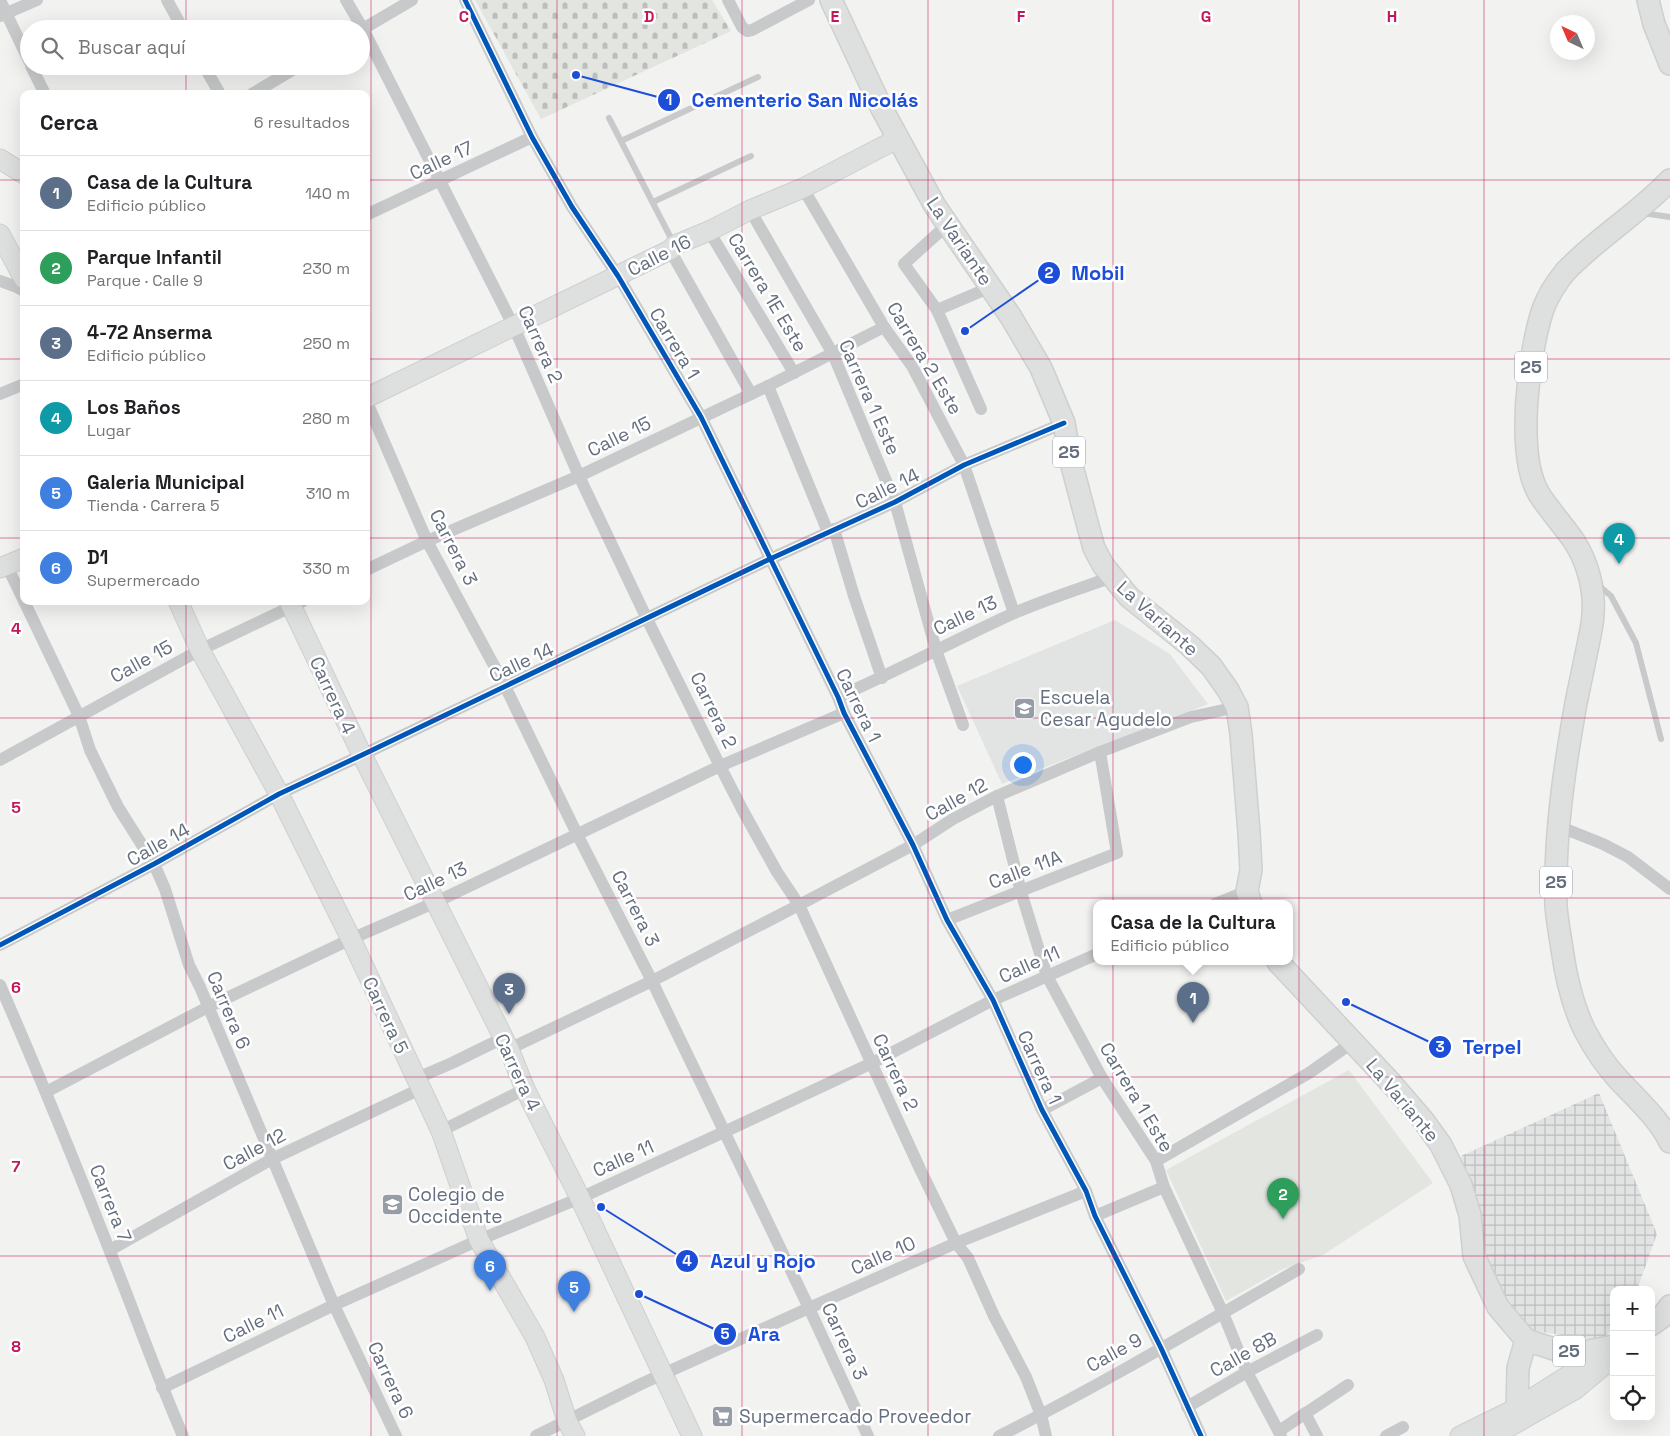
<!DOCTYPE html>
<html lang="es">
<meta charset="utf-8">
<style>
body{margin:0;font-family:"Space Grotesk",sans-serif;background:#f2f2f2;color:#202124}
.controls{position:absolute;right:15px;bottom:15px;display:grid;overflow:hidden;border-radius:10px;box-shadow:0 5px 20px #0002}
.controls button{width:45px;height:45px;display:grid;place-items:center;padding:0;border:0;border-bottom:1px solid #e0e0e0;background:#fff;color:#202124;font:25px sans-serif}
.compass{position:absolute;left:1550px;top:15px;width:45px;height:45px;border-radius:50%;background:#fff;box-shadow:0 5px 20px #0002;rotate:316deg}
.you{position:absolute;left:1022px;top:764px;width:18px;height:18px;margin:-12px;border:4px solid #fff;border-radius:50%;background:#1a73e8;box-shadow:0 0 0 8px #1a73e833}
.badge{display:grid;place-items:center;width:32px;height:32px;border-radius:50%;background:#55595f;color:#fff;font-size:16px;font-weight:700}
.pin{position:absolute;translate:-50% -41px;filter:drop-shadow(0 1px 2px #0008)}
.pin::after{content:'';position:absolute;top:26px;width:18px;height:15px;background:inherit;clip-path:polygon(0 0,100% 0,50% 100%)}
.popup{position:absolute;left:1093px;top:900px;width:200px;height:65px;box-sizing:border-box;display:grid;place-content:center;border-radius:10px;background:#fff;filter:drop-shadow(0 1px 4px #0005);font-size:16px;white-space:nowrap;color:#757577}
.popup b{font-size:19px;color:#202124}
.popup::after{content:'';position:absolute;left:50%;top:100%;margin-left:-10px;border:10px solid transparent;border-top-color:#fff}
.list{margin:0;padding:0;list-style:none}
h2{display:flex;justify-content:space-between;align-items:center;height:65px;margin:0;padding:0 20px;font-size:21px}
h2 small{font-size:16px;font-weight:400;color:#757577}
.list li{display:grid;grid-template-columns:32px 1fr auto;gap:15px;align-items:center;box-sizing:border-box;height:75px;padding:0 20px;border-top:1px solid #e0e0e0}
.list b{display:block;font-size:19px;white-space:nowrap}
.list p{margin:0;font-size:16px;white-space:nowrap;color:#757577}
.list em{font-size:16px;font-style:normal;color:#757577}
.icon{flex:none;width:28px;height:28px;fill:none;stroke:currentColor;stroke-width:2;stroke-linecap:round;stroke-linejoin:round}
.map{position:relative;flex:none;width:1670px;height:1436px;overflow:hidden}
.search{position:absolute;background:#fff;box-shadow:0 5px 20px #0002;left:20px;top:20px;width:350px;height:55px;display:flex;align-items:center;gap:12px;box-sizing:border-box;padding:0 18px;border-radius:28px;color:#757577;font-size:19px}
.panel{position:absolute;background:#fff;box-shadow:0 5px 20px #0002;left:20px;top:90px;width:350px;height:515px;border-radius:10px}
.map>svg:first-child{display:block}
.built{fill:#e2e4e4}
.industrial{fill:url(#industrial-grid)}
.cemetery{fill:url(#cemetery-stones)}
.park{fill:#e2e5e0}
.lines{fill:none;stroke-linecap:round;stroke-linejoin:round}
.secondary-casing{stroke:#cecfcf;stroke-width:21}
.primary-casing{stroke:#cecfcf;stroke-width:24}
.lane{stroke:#c8c9cb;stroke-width:6}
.street{stroke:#c8c9cb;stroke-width:12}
.secondary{stroke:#dedfdf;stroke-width:19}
.primary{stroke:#dedfdf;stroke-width:21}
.cycleway-casing{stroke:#fff;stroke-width:8}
.cycleway{stroke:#0057b8;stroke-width:5}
.grid{fill:none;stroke:#c2185b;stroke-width:1;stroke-opacity:0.55}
.labels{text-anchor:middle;stroke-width:5;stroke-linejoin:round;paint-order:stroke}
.shield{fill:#fff;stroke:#939aa5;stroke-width:1}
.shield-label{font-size:18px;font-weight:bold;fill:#656f7f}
.street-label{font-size:19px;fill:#656f7f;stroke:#fff}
.poi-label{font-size:19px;fill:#656f7f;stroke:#fff;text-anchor:start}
.grid-label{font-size:16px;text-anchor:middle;font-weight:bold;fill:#c2185b;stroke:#fff;stroke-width:5;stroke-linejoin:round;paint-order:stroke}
.leader{fill:none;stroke:#1d4ed8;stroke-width:2}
.callout-dot{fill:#1d4ed8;stroke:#fff;stroke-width:2}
.mark-label{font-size:15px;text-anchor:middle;font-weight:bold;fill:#fff}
.callout-label{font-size:20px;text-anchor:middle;font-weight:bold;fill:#1d4ed8;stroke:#fff;stroke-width:5;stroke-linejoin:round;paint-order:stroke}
</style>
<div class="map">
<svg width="1670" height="1436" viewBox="0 0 1670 1436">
<defs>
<pattern id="industrial-grid" width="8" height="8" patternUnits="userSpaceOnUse" patternTransform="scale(1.25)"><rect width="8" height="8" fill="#e2e4e4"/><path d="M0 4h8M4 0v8" fill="none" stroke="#bbbdbe"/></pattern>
<pattern id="cemetery-stones" width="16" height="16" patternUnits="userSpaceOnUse" patternTransform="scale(1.25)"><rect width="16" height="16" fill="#e2e5e0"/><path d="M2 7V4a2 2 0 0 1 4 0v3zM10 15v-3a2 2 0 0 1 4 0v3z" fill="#bbbebb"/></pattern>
</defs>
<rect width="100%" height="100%" fill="#f2f3f1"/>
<path class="built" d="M 1115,620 L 1170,654 L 1208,704 L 1002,784 L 957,686 Z"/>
<path class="industrial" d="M 1599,1093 L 1657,1234 L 1637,1290 L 1614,1290 L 1614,1326 L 1602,1341 L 1528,1330 L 1504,1300 L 1484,1256 L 1461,1156 Z"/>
<path class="cemetery" d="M 475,0 L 712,0 L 731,31 L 541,119 Z"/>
<path class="park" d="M 1349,1070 L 1433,1183 L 1323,1255 L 1283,1269 L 1226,1301 L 1166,1170 Z"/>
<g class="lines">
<defs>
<g id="secondary">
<path d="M 0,159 L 24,174"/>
<path d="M 0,234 L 24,279"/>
<path d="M 366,398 L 670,250 L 675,245 L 709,231 L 750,210 L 803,188 L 897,139"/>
<path d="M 0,568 L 24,558"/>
<path d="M 178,601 L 200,650 L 279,794 L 351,939 L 441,1131 L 479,1240 L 535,1337 L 554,1380 L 567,1421 L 575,1436"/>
<path d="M 289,601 L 362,755 L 509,1049 L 525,1089 L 580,1198 L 692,1436"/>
<path d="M 1460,1436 L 1517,1408 L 1610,1349"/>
<path d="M 1493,1436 L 1576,1389 L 1607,1363"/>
</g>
<g id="primary">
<path d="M 831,0 L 881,107 L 935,206 L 1011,317 L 1041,368 L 1064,423 L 1071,462 L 1089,530 L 1094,548 L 1103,565 L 1129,597 L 1189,645 L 1211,666 L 1228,690 L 1237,707 L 1241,734 L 1249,832 L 1251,870 L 1247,891 L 1251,904"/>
<path d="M 1648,0 L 1654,24 L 1670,64"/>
<path d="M 1670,180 C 1638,214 1597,238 1565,272 C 1556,283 1548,296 1543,309 C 1529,351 1515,454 1539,494 C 1549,510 1563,525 1574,541 C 1587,561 1595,589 1593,613 C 1593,623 1590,634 1588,645 C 1584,664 1580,683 1576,703 C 1564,770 1554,838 1556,906 C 1557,920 1560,935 1562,949 C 1566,977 1572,1005 1585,1031 C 1594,1048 1606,1066 1619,1080 C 1636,1098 1659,1119 1670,1142"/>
<path d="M 1278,962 L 1391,1083 L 1423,1120 L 1441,1145 L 1461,1185 L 1470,1215 L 1474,1256 L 1498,1307 L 1526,1340 L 1557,1350 L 1572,1352 L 1589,1351 L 1614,1346"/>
<path d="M 1651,1325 L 1661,1318 L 1670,1306"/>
<path d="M 1517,1408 L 1518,1368 L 1526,1340"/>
</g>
</defs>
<use href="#secondary" class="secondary-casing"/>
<use href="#primary" class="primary-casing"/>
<g class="lane">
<path d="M 609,118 L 674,244"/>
<path d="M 621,141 L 758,77"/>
<path d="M 653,202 L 751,156"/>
<path d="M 1642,213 L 1670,217"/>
<path d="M 1597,584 L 1611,596 L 1636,643 L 1661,739"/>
</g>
<g class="street">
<path d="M 0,0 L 29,61"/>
<path d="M 167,0 L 183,29"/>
<path d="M 346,0 L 363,29 L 514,327 L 579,476 L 647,619 L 720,766 L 742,809 L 777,872 L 799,905 L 920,1169 L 956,1243 L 968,1258 L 994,1316 L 1026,1377 L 1041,1415 L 1046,1436"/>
<path d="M 465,0 L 532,137 L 572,207 L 618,276 L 701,417 L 838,697 L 844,713 L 913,845 L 947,920 L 993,1000 L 1042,1110 L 1086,1191 L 1095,1216 L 1161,1348 L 1201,1436"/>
<path d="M 728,0 L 742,27 L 747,31 L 752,30 L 809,0"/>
<path d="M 0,16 L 37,0"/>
<path d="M 361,30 L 412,0"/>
<path d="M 31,66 L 45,94"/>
<path d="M 204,66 L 220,94"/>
<path d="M 252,94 L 299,66"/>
<path d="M 803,188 L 884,327 L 912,366 L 964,465 L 1014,613"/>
<path d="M 750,210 L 833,354 L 895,502 L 936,650 L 963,725"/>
<path d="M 366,215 L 532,137"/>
<path d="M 947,225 L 904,264 L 937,310 L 991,287"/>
<path d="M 709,231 L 794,373"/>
<path d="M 670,250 L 751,394"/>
<path d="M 0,281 L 17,287 L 24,291"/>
<path d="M 937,310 L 981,409"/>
<path d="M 768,386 L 828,532"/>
<path d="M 0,394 L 24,384"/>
<path d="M 366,400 L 427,541 L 505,686 L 577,834 L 652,981 L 809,1308 L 868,1436"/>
<path d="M 834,529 L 854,596 L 882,678"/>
<path d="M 7,566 L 24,601"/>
<path d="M 366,570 L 427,541 L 579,476 L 768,386 L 884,327"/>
<path d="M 24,601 L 79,716 L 90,750 L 118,807 L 154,864 L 165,889 L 189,965 L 200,987 L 334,1305 L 396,1436"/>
<path d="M 838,697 C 897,671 953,641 1012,614 C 1044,600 1079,589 1112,577"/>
<path d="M 0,760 L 200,650 L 303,601"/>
<path d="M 997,796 L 1021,892 L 1047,976 L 1102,1078 L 1156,1161 L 1164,1187 L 1223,1313 L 1247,1372 L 1281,1436"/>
<path d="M 1558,826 L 1603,844 L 1628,857 L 1670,889"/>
<path d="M 1215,904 L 1247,891"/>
<path d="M 947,920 L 1117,853 L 1100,752"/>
<path d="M 0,945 L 154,864 L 279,794 L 362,755 L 770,559 L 895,502 L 964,465 L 1064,423"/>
<path d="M 0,985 C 38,1072 74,1160 109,1249 C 134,1311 156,1374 183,1436"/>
<path d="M 509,1049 L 652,981 L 799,905 L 913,845 L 953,819 L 997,796 L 1100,752 L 1191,717 L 1237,707"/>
<path d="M 415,1079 L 452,1063 L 503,1038"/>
<path d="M 46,1092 L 208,1007 L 351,939 L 436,902 L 720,766 L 844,713"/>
<path d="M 1042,1110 L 1102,1078"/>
<path d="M 441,1131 L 525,1089"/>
<path d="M 1156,1161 L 1309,1073 L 1353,1042"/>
<path d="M 1095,1216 L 1164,1187"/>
<path d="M 110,1250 L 272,1159 L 420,1089"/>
<path d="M 162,1388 L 334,1305 L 479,1240 L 580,1198 L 724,1132 L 872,1063 L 993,1000 L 1097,954"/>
<path d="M 1187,1407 L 1247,1372 L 1317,1335"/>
<path d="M 1305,1413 L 1317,1436"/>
<path d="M 1279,1431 L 1348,1385"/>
<path d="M 536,1436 L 641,1384 L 809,1308 L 956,1243 L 1086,1191"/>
<path d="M 999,1436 C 1101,1385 1200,1326 1299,1269"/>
<path d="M 1386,1436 L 1403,1427"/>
</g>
<use href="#secondary" class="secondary"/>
<use href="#primary" class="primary"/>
<defs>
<g id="cycleway">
<path d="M 465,0 L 532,137 L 572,207 L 618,276 L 701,417 L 838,697 L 844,713 L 913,845 L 947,920 L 993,1000 L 1042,1110 L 1086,1191 L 1095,1216 L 1161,1348 L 1201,1436"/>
<path d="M 0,945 L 154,864 L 279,794 L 362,755 L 770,559 L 895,502 L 964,465 L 1064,423"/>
</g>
</defs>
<use href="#cycleway" class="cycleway-casing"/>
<use href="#cycleway" class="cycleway"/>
</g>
<path class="grid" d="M 186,0 L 186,29M 371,0 L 371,1436M 557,0 L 557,1436M 742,0 L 742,1436M 928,0 L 928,1436M 1113,0 L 1113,1436M 1299,0 L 1299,1436M 1484,0 L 1484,1436M 186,66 L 186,94M 0,180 L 24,180M 366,180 L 1670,180M 0,359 L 24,359M 366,359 L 1670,359M 0,538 L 24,538M 366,538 L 1670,538M 186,601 L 186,1436M 0,718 L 1670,718M 0,898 L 1670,898M 0,1077 L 1670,1077M 0,1256 L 1670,1256"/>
<defs>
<symbol id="school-square" viewBox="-11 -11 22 22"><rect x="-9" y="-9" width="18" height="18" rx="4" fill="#969da7" stroke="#fff"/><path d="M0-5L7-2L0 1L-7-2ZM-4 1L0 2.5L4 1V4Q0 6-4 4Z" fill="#fff"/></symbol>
<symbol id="supermarket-square" viewBox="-11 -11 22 22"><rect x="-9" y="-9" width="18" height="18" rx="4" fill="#969da7" stroke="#fff"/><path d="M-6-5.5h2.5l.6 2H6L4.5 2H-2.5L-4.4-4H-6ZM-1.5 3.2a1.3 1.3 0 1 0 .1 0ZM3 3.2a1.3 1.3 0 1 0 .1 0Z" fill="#fff"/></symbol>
</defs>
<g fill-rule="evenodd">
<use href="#school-square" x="1012" y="696" width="25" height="25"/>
<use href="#school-square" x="380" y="1192" width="25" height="25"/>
<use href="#supermarket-square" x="710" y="1404" width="25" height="25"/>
</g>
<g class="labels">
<g class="shield">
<rect x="1515" y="351.5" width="32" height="31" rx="4"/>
<rect x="1053" y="436.5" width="32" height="31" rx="4"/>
<rect x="1540" y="866.5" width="32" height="31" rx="4"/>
<rect x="1553" y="1335.5" width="32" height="31" rx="4"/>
</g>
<g class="shield-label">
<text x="1531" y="373">25</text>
<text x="1069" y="458">25</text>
<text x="1556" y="888">25</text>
<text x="1569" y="1357">25</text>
</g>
<g class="street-label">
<text transform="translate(441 160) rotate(-25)" y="7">Calle 17</text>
<text transform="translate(960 241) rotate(56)" y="7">La Variante</text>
<text transform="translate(659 255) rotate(-27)" y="7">Calle 16</text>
<text transform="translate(768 292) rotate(59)" y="7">Carrera 1E Este</text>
<text transform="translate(675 343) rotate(59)" y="7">Carrera 1</text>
<text transform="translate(541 344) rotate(66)" y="7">Carrera 2</text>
<text transform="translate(925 358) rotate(59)" y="7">Carrera 2 Este</text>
<text transform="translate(870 397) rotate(66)" y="7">Carrera 1 Este</text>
<text transform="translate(619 436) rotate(-26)" y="7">Calle 15</text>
<text transform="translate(887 488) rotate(-26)" y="7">Calle 14</text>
<text transform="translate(454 547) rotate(63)" y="7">Carrera 3</text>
<text transform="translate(965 615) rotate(-25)" y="7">Calle 13</text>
<text transform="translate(1158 618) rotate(42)" y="7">La Variante</text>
<text transform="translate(141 661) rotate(-29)" y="7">Calle 15</text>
<text transform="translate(521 662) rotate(-25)" y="7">Calle 14</text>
<text transform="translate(333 695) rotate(65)" y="7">Carrera 4</text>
<text transform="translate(859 705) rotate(64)" y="7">Carrera 1</text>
<text transform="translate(714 710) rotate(64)" y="7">Carrera 2</text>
<text transform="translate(956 799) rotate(-29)" y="7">Calle 12</text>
<text transform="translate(158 844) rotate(-29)" y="7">Calle 14</text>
<text transform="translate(1025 869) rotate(-21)" y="7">Calle 11A</text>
<text transform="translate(435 881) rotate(-25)" y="7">Calle 13</text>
<text transform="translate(636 908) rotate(63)" y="7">Carrera 3</text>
<text transform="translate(1029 964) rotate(-24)" y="7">Calle 11</text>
<text transform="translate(229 1010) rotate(67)" y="7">Carrera 6</text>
<text transform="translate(386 1015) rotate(65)" y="7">Carrera 5</text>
<text transform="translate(1040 1067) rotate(65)" y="7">Carrera 1</text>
<text transform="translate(518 1072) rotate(65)" y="7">Carrera 4</text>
<text transform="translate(896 1072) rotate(65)" y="7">Carrera 2</text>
<text transform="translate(1137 1097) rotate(59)" y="7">Carrera 1 Este</text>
<text transform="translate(1403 1100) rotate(50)" y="7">La Variante</text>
<text transform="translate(254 1149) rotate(-28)" y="7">Calle 12</text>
<text transform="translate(623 1158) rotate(-24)" y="7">Calle 11</text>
<text transform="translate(111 1203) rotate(68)" y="7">Carrera 7</text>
<text transform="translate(883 1255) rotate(-24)" y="7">Calle 10</text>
<text transform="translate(253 1323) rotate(-26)" y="7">Calle 11</text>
<text transform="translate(845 1341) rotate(65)" y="7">Carrera 3</text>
<text transform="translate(1114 1352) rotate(-29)" y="7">Calle 9</text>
<text transform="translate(1243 1354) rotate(-29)" y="7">Calle 8B</text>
<text transform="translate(391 1380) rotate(65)" y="7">Carrera 6</text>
</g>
<g class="poi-label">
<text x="1040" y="704">Escuela<tspan x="1040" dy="22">Cesar Agudelo</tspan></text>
<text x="408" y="1201">Colegio de<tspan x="408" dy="22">Occidente</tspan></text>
<text x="739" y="1423">Supermercado Proveedor</text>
</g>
</g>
<g class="grid-label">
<text x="464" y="22">C</text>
<text x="649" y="22">D</text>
<text x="835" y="22">E</text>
<text x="1021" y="22">F</text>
<text x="1206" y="22">G</text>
<text x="1392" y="22">H</text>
<text x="16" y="634">4</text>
<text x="16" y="813">5</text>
<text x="16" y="993">6</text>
<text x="16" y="1172">7</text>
<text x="16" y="1352">8</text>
</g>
<path class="leader" d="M576 75L669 100M965 331L1049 273M1346 1002L1440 1047M601 1207L687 1261M639 1294L725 1334"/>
<g class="callout-dot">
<circle cx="576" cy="75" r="5"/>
<circle cx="965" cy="331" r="5"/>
<circle cx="1346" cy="1002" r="5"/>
<circle cx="601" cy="1207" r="5"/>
<circle cx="639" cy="1294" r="5"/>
<circle cx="669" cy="100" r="12"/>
<circle cx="1049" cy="273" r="12"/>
<circle cx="1440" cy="1047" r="12"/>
<circle cx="687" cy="1261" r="12"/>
<circle cx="725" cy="1334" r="12"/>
</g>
<g class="mark-label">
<text x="669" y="105">1</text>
<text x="1049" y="278">2</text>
<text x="1440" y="1052">3</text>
<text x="687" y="1266">4</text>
<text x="725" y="1339">5</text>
</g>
<g class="callout-label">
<text x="805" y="107">Cementerio San Nicolás</text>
<text x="1098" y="280">Mobil</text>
<text x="1492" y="1054">Terpel</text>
<text x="763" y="1268">Azul y Rojo</text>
<text x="764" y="1341">Ara</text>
</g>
</svg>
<div class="controls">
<button>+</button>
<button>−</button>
<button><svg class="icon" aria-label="locate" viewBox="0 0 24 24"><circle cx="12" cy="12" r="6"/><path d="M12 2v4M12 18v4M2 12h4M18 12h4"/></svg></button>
</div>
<svg class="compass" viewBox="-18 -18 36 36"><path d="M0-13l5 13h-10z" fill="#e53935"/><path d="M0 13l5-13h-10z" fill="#757577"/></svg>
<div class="you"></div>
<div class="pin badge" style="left:1193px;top:1023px;background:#5c6f8a">1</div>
<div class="popup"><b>Casa de la Cultura</b>Edificio público</div>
<div class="pin badge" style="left:1283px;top:1219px;background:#2e9e5b">2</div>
<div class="pin badge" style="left:509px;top:1014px;background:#5c6f8a">3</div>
<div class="pin badge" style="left:1619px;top:564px;background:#0f9aa8">4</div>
<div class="pin badge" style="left:574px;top:1312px;background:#3f7fe0">5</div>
<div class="pin badge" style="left:490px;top:1291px;background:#3f7fe0">6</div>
<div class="search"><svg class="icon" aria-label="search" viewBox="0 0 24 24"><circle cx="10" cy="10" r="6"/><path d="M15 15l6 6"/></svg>Buscar aquí</div>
<section class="panel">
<h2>Cerca<small>6 resultados</small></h2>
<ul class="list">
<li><span class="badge" style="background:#5c6f8a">1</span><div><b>Casa de la Cultura</b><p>Edificio público</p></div><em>140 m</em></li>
<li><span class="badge" style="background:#2e9e5b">2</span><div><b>Parque Infantil</b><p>Parque · Calle 9</p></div><em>230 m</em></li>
<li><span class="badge" style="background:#5c6f8a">3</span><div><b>4-72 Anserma</b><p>Edificio público</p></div><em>250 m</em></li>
<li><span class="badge" style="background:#0f9aa8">4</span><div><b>Los Baños</b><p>Lugar</p></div><em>280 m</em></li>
<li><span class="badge" style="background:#3f7fe0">5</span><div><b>Galeria Municipal</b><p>Tienda · Carrera 5</p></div><em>310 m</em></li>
<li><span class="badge" style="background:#3f7fe0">6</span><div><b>D1</b><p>Supermercado</p></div><em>330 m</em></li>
</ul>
</section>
</div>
